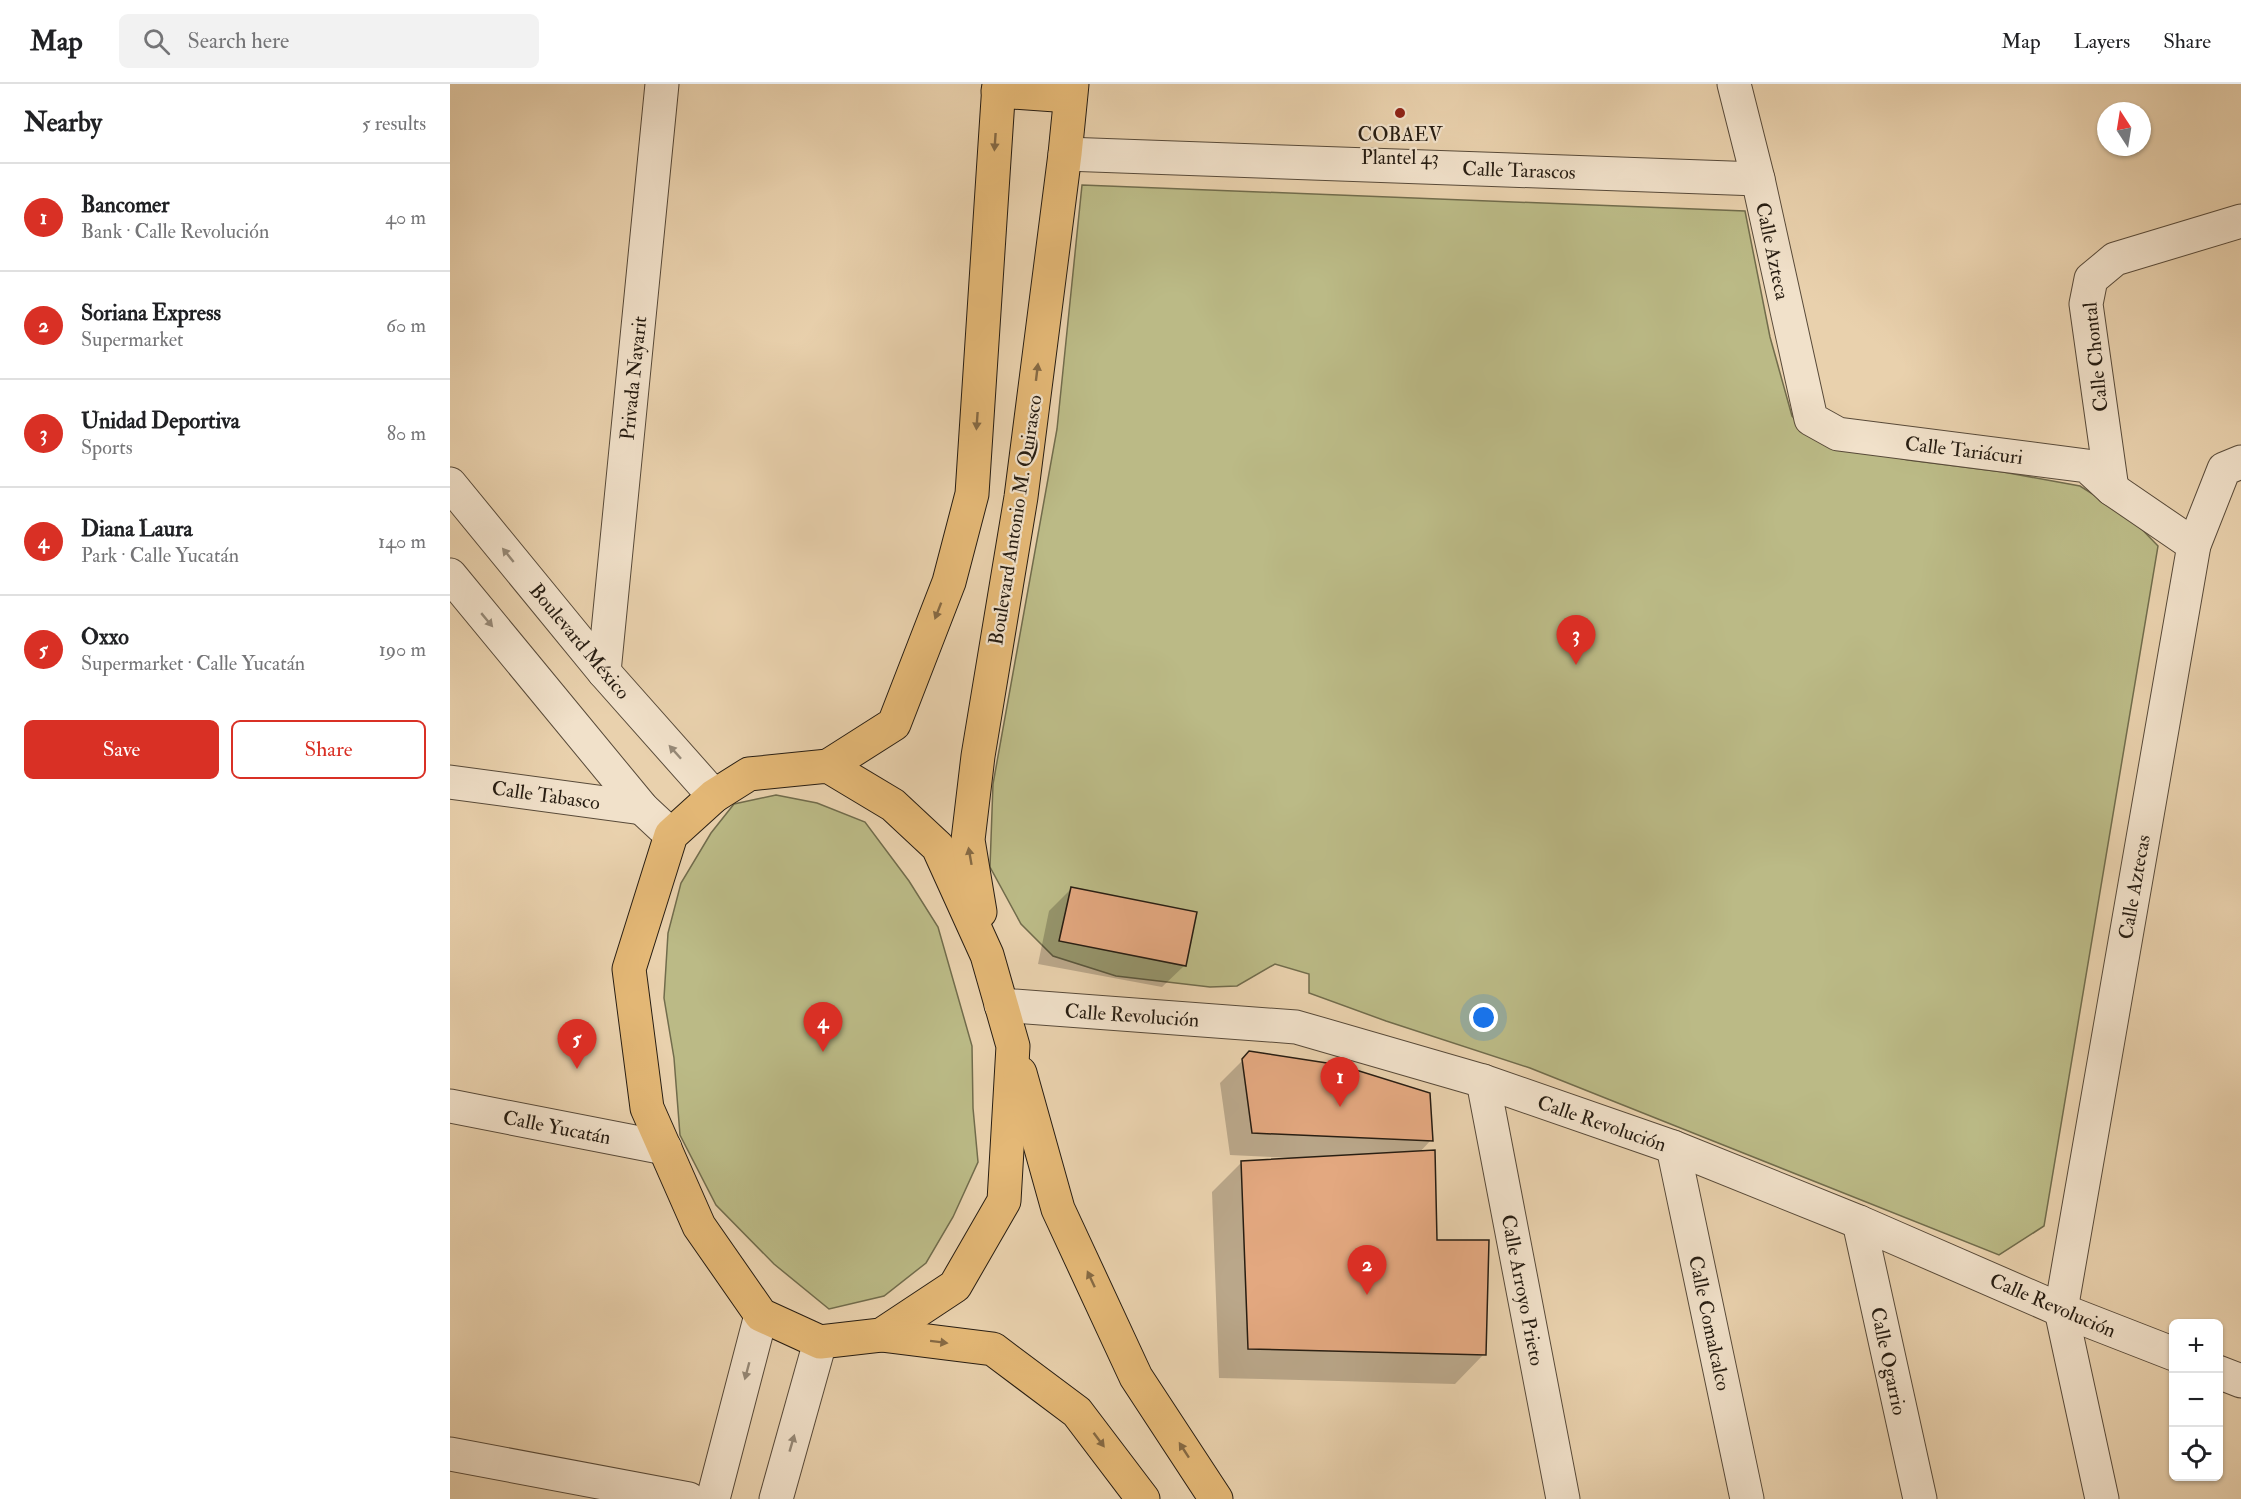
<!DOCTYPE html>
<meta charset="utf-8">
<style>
body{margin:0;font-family:"IM FELL Double Pica",serif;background:#f2f2f2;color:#202124}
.controls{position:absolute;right:18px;bottom:18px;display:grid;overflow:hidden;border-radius:9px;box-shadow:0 2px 4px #0004}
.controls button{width:54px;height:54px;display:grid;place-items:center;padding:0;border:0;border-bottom:2px solid #e0e0e0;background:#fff;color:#202124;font:30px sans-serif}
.compass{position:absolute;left:1647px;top:18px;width:54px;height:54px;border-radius:50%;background:#fff;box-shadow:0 2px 4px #0004;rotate:348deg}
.you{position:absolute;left:1034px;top:934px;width:21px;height:21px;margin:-15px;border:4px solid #fff;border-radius:50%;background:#1a73e8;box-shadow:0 0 0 9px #1a73e833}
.badge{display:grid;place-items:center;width:39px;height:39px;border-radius:50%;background:#d93025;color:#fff;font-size:20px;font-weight:700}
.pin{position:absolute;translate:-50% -50px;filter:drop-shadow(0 2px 3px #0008)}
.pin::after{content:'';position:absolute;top:32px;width:21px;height:18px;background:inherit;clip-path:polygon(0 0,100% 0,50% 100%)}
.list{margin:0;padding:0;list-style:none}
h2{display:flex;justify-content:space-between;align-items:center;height:78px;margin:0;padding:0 24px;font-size:26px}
h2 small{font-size:20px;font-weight:400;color:#757577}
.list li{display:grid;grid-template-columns:39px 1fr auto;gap:18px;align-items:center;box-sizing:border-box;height:108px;padding:0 24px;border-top:2px solid #e0e0e0}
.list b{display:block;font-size:22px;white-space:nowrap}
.list p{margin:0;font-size:20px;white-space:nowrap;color:#757577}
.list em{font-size:20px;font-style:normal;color:#757577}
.actions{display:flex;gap:12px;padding:18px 24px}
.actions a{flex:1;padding:14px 0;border:2px solid #d93025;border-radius:9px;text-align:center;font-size:21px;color:#d93025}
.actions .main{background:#d93025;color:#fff}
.icon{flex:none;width:33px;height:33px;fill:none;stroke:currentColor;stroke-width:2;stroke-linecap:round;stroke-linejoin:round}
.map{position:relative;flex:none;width:1791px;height:1415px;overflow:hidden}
header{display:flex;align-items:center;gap:36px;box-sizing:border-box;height:84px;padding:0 30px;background:#fff;border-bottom:2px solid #e0e0e0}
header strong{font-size:28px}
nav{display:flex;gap:33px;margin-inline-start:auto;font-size:21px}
.search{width:420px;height:54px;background:#f2f2f2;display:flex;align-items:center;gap:15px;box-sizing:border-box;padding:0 21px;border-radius:9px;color:#757577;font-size:22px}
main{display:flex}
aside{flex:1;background:#fff}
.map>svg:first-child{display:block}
.green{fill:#bbba86;stroke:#716c4c;stroke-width:1.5}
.shadow{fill:#0003}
.building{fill:#e3a880;stroke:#271d12;stroke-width:1.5}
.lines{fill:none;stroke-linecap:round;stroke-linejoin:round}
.minor-casing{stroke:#584a39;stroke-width:35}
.major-casing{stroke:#271d12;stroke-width:35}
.minor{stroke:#f1e1ca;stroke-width:33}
.major{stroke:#e4b876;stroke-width:33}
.oneway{fill:#866a44}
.oneway2{fill:#968977}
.poi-dot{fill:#8f2418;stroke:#f1e1ca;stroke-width:2}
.labels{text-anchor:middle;stroke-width:4.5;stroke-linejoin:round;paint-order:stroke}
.poi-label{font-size:20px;fill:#271d12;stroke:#f1e1ca}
.street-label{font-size:20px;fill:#271d12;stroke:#f1e1ca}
</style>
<header>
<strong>Map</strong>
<div class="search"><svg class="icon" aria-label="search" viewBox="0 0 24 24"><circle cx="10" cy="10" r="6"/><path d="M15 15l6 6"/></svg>Search here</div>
<nav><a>Map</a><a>Layers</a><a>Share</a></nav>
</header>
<main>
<aside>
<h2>Nearby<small>5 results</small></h2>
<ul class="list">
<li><span class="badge">1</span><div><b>Bancomer</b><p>Bank · Calle Revolución</p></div><em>40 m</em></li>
<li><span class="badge">2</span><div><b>Soriana Express</b><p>Supermarket</p></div><em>60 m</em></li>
<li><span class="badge">3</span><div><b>Unidad Deportiva</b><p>Sports</p></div><em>80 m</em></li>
<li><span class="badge">4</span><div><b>Diana Laura</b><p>Park · Calle Yucatán</p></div><em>140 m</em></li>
<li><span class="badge">5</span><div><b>Oxxo</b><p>Supermarket · Calle Yucatán</p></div><em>190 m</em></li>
</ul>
<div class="actions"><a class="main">Save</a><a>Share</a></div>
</aside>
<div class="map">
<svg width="1791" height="1415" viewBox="0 0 1791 1415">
<rect width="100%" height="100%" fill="#e9d1ad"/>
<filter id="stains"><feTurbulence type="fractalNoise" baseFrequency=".00333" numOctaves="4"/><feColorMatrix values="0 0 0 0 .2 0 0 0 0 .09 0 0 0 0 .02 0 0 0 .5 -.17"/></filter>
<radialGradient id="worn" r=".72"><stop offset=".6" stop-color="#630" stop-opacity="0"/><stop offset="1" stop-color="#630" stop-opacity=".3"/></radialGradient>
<g class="green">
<path d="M 632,101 L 1295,127 L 1320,253 L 1342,332 L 1369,357 L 1458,376 L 1553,388 L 1630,402 L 1682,435 L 1708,462 L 1594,1142 L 1549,1171 L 1080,984 L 936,937 L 859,909 L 859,890 L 825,880 L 787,902 L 760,903 L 666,892 L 603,872 L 571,840 L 540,783 L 543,700 L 607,345 Z"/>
<path d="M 326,711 L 367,719 L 415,738 L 459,797 L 488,843 L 522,962 L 523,1024 L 528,1078 L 503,1133 L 476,1179 L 434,1212 L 379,1225 L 324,1180 L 266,1121 L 230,1051 L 224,974 L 214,914 L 218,849 L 231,799 L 261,749 L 284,720 Z"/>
</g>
<g class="shadow">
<path d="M 621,805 L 735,881 L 712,903 L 588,880 L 599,827 Z"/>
<path d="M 800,969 L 981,1056 L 969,1069 L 986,1158 L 1034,1270 L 1005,1300 L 769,1294 L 762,1108 L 791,1079 L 843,1076 L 843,1074 L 780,1071 L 770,999 Z"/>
</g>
<g class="building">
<path d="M 621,803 L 747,828 L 736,882 L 609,857 Z"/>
<path d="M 799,967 L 890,981 L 980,1009 L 983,1057 L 802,1049 L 792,975 Z"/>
<path d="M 985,1066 L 987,1156 L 1039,1156 L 1036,1271 L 798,1265 L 791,1077 Z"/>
</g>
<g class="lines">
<defs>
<g id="minor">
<path d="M 1284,0 L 1308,95 L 1361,335 L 1388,350 L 1637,382 L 1662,405 L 1744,461"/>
<path d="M 615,70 L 1308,95"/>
<path d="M 0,400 L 154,588 L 264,712"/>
<path d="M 1662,405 L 1636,220 L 1641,195 L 1665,175 L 1791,137"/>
<path d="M 0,491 L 192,724 L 221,751"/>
<path d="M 154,588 L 212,0"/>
<path d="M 0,698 L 192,724"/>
<path d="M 551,921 L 846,943 L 1033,997 L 1223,1063 L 1409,1138 L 1611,1226 L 1724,1270"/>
<path d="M 1033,997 L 1113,1415"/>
<path d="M 0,1022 L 215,1064"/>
<path d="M 1223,1063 L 1297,1415"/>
<path d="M 1409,1138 L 1470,1415"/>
<path d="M 1768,1288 L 1791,1297"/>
<path d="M 0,1370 L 239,1415"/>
<path d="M 263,1415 L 311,1231"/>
<path d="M 326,1415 L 370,1258"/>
<path d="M 1652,1415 L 1611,1226 L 1744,461 L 1774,385 L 1791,378"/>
</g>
<g id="major">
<path d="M 548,7 L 620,12"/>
<path d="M 378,682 L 443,721 L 488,763 L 537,871 L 563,962 L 554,1117 L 505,1202 L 431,1251 L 370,1258 L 311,1231 L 249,1142 L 197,1024 L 179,885 L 221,751 L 264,712 L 299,690 Z"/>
<path d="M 378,682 L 444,640 L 499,498 L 522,410 L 549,0"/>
<path d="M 530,828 L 518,756 L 528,672 L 571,413 L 615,70 L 622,0"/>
<path d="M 570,989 L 608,1125 L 686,1293 L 766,1415"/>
<path d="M 431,1251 L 543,1265 L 627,1328 L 693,1415"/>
</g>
</defs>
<use href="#minor" class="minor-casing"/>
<use href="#major" class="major-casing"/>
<use href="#minor" class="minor"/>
<use href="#major" class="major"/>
</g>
<defs><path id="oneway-solid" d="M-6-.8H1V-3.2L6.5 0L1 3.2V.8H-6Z" transform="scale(1.5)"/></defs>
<g class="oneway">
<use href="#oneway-solid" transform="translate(545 58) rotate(94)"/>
<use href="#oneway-solid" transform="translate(587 288) rotate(-83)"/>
<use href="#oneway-solid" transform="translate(527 337) rotate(94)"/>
<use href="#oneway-solid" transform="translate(488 527) rotate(111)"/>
<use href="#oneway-solid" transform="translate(520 772) rotate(-100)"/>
<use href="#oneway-solid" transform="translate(641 1195) rotate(-115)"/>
<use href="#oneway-solid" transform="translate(489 1258) rotate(7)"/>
<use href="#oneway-solid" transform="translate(649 1356) rotate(53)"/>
<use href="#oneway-solid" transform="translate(734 1366) rotate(-123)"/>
</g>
<g class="oneway2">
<use href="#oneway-solid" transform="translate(58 471) rotate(-129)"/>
<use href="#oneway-solid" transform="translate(37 536) rotate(50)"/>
<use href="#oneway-solid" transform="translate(225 668) rotate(-132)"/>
<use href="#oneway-solid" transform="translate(297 1287) rotate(105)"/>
<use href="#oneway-solid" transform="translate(342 1359) rotate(-74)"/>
</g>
<circle class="poi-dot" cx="950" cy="29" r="6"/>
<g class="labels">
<g class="poi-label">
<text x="950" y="57">COBAEV<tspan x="950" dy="23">Plantel 43</tspan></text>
</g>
<g class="street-label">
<text transform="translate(1069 86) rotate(2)" y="7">Calle Tarascos</text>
<text transform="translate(1323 167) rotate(78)" y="7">Calle Azteca</text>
<text transform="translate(1645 273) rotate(-96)" y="7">Calle Chontal</text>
<text transform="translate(183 294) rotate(-84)" y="7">Privada Nayarit</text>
<text transform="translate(1514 366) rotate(7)" y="7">Calle Tariácuri</text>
<text transform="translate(565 436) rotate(-81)" y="7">Boulevard Antonio M. Quirasco</text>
<text transform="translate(130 557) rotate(50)" y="7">Boulevard México</text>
<text transform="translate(96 711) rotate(8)" y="7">Calle Tabasco</text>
<text transform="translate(1684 803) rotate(-80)" y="7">Calle Aztecas</text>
<text transform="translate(682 931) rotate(4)" y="7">Calle Revolución</text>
<text transform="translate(1152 1039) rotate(19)" y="7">Calle Revolución</text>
<text transform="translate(107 1043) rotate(11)" y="7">Calle Yucatán</text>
<text transform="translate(1073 1206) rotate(79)" y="7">Calle Arroyo Prieto</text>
<text transform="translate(1603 1221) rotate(23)" y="7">Calle Revolución</text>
<text transform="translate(1260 1239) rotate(78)" y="7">Calle Comalcalco</text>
<text transform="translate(1439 1277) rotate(78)" y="7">Calle Ogarrio</text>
</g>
</g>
<rect width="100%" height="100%" filter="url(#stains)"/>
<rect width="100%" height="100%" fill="url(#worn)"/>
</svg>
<div class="controls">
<button>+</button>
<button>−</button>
<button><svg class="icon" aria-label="locate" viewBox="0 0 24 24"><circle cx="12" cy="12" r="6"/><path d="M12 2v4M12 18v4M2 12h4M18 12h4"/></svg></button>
</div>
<svg class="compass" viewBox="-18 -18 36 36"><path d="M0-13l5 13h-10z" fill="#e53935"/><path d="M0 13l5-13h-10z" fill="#757577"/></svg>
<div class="you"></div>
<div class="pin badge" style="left:890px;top:1023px">1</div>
<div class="pin badge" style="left:917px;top:1211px">2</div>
<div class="pin badge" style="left:1126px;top:581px">3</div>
<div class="pin badge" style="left:373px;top:968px">4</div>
<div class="pin badge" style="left:127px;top:985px">5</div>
</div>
</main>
